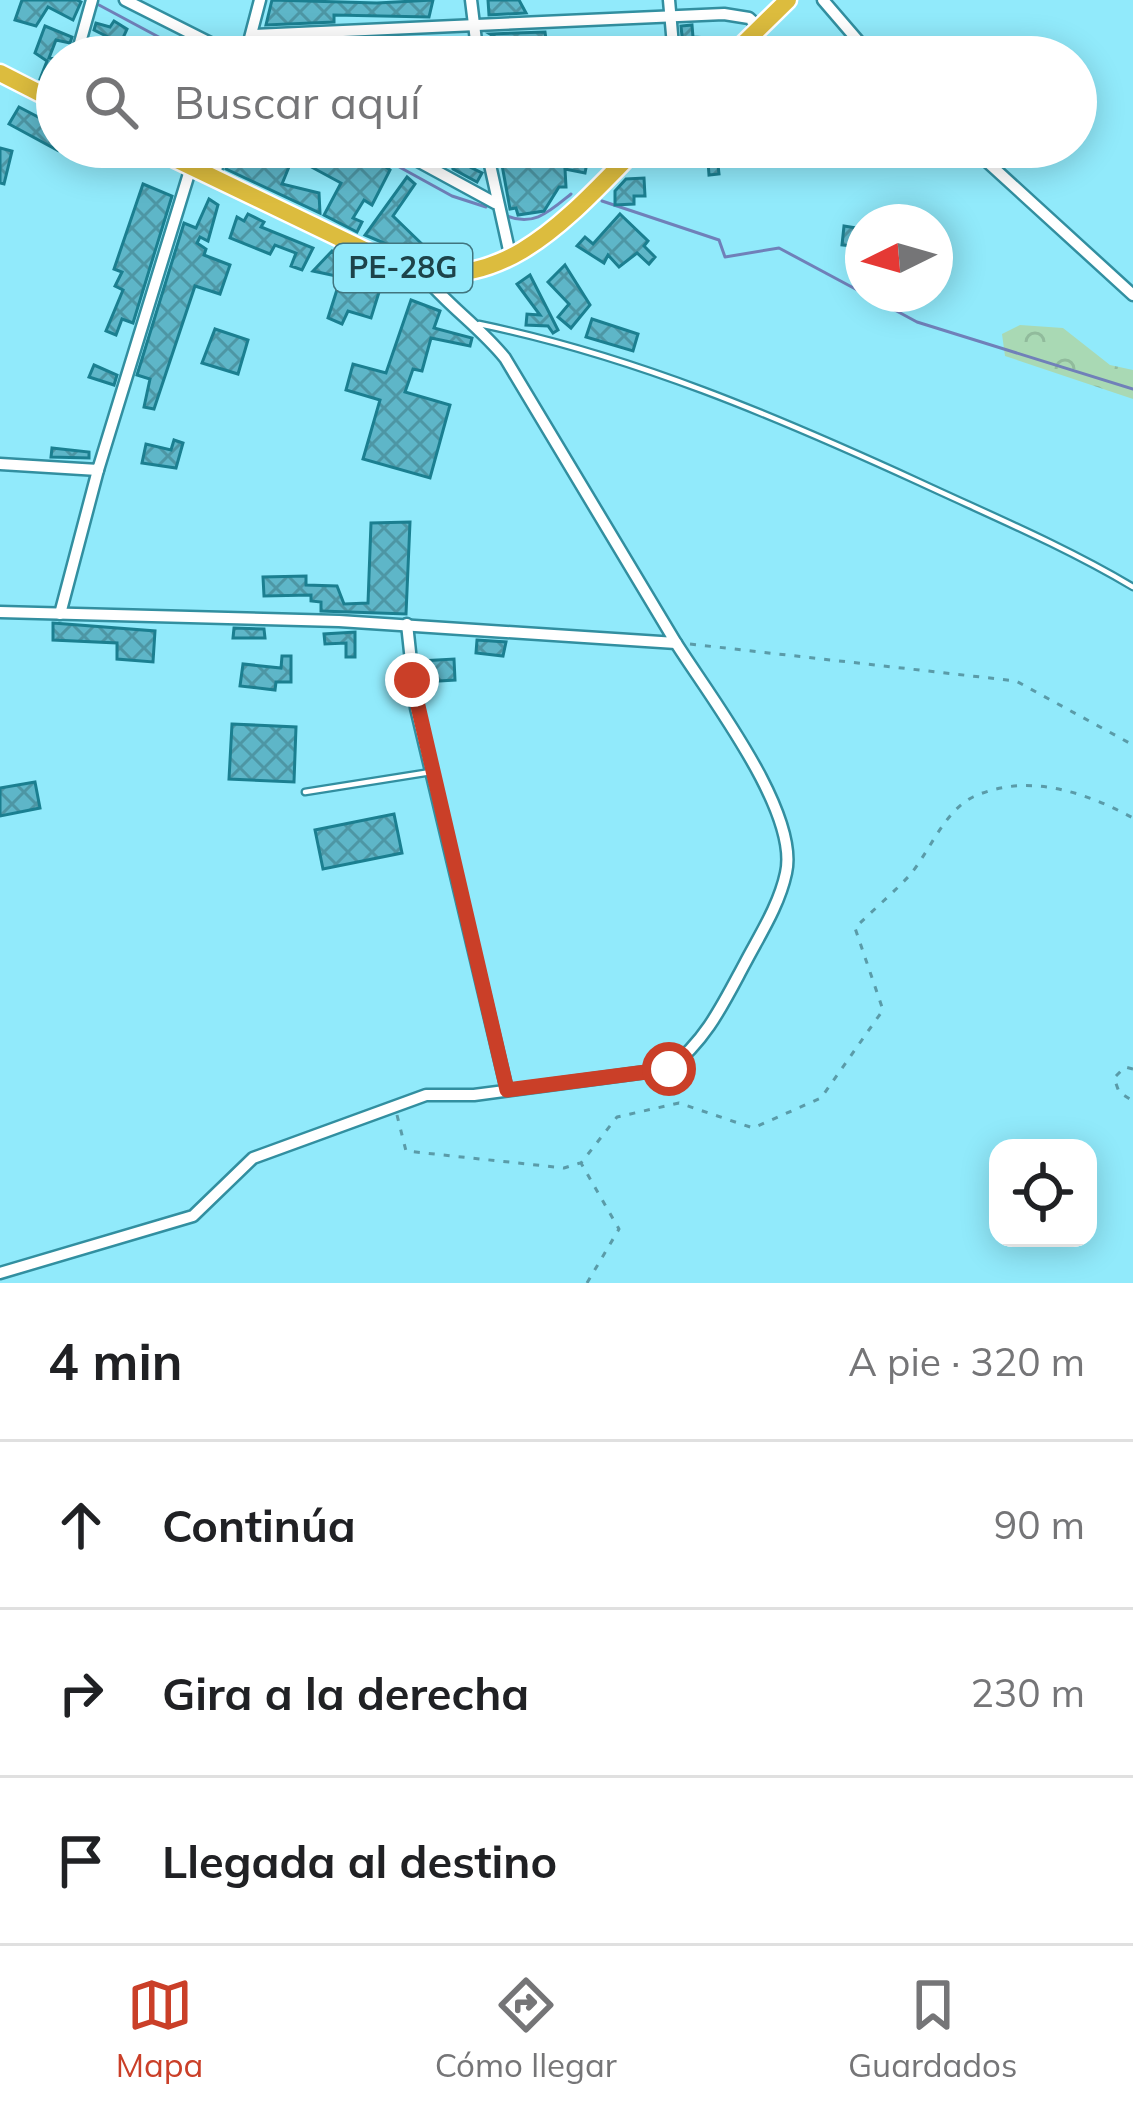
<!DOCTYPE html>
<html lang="es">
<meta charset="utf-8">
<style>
body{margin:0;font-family:Mulish,sans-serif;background:#f2f2f2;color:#202124}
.controls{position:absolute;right:36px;bottom:36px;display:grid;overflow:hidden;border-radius:24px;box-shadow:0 6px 30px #0003}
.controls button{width:108px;height:108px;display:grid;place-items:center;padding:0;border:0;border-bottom:3px solid #e0e0e0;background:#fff;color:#202124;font:60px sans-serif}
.compass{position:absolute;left:845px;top:204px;width:108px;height:108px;border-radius:50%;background:#fff;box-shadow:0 6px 30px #0003;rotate:265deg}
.stop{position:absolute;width:36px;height:36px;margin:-27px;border:9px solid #ca3f28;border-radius:50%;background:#fff}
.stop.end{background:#ca3f28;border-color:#fff;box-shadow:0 3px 12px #0008}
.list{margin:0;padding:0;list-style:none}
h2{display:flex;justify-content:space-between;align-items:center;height:156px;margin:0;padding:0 48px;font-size:51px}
h2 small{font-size:39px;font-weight:400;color:#757577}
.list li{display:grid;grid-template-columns:78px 1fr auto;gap:36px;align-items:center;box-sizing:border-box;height:168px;padding:0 48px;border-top:3px solid #e0e0e0}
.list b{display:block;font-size:45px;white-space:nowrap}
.list em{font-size:39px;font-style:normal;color:#757577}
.icon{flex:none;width:66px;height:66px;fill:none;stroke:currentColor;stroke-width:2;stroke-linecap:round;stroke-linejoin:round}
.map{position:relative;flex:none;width:1133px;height:1283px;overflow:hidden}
.search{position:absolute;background:#fff;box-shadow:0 6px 30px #0003;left:36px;right:36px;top:36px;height:132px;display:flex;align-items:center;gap:30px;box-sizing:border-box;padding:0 42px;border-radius:66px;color:#757577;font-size:45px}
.sheet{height:660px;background:#fff}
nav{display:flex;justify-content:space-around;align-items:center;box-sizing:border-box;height:168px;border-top:3px solid #e0e0e0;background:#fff;font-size:33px;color:#757577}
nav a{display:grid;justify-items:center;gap:6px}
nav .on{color:#ca3f28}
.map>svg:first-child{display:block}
.forest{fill:url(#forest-crowns)}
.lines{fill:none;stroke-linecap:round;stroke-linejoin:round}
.stream{stroke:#7080b9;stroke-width:3}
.building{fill:url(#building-cross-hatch);stroke:#1b7f90;stroke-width:3}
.service-casing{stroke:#328fa0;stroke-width:9}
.minor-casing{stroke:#328fa0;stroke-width:15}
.trunk-casing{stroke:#fff;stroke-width:21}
.path{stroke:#5a9ba8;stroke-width:3;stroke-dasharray:6 9;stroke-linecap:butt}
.service{stroke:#fff;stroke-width:4.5}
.minor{stroke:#fff;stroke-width:10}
.trunk{stroke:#dcbc3e;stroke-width:16}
.route{stroke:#ca3f28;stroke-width:15}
.labels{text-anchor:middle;stroke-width:9;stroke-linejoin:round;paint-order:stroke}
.shield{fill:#91eafb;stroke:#40757f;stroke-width:3}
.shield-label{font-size:30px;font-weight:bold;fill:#1d434a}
</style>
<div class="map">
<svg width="1133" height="1283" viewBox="0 0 1133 1283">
<defs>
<pattern id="forest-crowns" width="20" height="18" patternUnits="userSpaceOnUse" patternTransform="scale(3)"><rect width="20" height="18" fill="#a9d9b4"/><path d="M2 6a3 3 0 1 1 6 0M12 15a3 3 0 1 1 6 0" fill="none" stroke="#91bb9c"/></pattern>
<pattern id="building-cross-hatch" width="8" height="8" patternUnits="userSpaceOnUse" patternTransform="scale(3)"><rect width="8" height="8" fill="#5eb6c8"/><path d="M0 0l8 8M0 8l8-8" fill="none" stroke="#4d96a4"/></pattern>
</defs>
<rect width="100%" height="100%" fill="#91eafb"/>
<path class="forest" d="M 1020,325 L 1063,328 L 1110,365 L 1133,370 L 1133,399 L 1005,356 L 1002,334 Z"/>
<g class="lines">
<g class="stream">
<path d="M 99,5 L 196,57"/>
<path d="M 363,147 L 452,196 L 486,207"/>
<path d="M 602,201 L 719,240 L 725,257 L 779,248 L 863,293"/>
<path d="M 505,215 C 533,228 550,211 571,194"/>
<path d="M 865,294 L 917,322 L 1133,389"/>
</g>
</g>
<g class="building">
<path d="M 22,0 L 77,0 L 81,2 L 73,20 L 48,7 L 36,26 L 15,20 Z"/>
<path d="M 272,0 L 377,3 L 433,0 L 429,17 L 334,15 L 334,22 L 266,25 Z"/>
<path d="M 488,0 L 519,0 L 526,13 L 489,15 Z"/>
<path d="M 114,21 L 127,29 L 117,51 L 109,46 L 112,39 L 94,30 L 96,23 L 110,27 Z"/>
<path d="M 692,25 L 693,37 L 726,39 L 708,57 L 684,57 L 681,26 Z"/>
<path d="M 45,26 L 72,37 L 70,43 L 56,40 L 49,58 L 57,59 L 56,87 L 40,79 L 47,61 L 35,53 Z"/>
<path d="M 545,32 L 547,47 L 488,57 L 486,39 L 495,37 L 490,34 Z"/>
<path d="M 405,39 L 440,41 L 440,54 L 374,57 L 373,42 Z"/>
<path d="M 152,41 L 183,57 L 143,57 Z"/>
<path d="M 344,41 L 344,46 L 329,45 L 329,53 L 291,55 L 292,43 Z"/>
<path d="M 19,107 L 57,127 L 57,150 L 9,124 Z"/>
<path d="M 242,147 L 349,147 L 358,152 L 360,147 L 390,170 L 372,205 L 364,200 L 353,218 L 362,222 L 357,232 L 324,215 L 341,183 L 293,157 L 282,184 L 319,193 L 320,213 L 226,169 L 231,152 L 239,156 Z"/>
<path d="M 537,147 L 575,152 L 576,147 L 590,147 L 585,173 L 565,169 L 566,187 L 559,187 L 544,211 L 518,215 L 516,208 L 510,209 L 502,165 L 536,160 Z"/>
<path d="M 707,147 L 716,147 L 719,174 L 709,175 Z"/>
<path d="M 0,148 L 12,151 L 4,184 L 0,183 Z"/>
<path d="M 476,151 L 470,167 L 482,173 L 477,182 L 453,169 L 450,156 Z"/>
<path d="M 407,177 L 415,184 L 393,216 L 423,245 L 414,256 L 365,235 Z"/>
<path d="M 644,178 L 645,196 L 634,196 L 634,204 L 615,205 L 615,191 L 626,179 Z"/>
<path d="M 143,184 L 172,196 L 133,323 L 122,319 L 116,335 L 106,331 L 123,290 L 115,286 L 122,272 L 114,269 Z"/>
<path d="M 209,199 L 218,205 L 208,241 L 200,237 L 197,243 L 206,249 L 204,255 L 230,265 L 220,294 L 195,286 L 154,409 L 144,407 L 150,379 L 137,375 L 184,223 L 196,228 Z"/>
<path d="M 248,214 L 264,222 L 261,227 L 313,248 L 302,270 L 291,266 L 296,253 L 275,245 L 270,254 L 230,238 L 237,217 L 244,221 Z"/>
<path d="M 620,214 L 648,241 L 644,246 L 655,257 L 649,264 L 637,253 L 619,267 L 608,255 L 604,263 L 577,246 L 585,237 L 593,244 Z"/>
<path d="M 844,226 L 863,229 L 863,247 L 842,245 Z"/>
<path d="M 332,251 L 350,266 L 346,272 L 380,289 L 371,318 L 348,311 L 342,324 L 328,318 L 341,277 L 313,271 Z"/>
<path d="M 565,265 L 590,305 L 571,328 L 558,317 L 569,304 L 548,282 Z"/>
<path d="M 530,275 L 558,330 L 553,333 L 548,326 L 526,325 L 527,314 L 540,315 L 517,284 Z"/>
<path d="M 411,300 L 440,311 L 434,328 L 472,338 L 470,346 L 431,338 L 422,371 L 413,369 L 405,392 L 450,405 L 430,478 L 363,459 L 380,400 L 346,390 L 353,364 L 386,373 Z"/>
<path d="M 592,319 L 638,334 L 633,351 L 586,337 Z"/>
<path d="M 215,329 L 248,340 L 238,374 L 202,363 Z"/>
<path d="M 94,365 L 117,375 L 114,385 L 89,377 Z"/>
<path d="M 174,440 L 183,443 L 176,468 L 142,463 L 146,444 L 171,450 Z"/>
<path d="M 52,448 L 89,452 L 89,458 L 51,457 Z"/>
<path d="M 410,522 L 406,614 L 321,611 L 321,602 L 311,601 L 311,595 L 264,596 L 263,577 L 306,576 L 306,585 L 337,586 L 344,604 L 368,603 L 371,523 Z"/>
<path d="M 53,623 L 155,631 L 153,662 L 117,659 L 117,643 L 53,640 Z"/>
<path d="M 234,628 L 264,629 L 265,638 L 233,638 Z"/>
<path d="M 355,632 L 355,657 L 346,657 L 346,643 L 325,644 L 324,634 Z"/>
<path d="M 477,640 L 506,642 L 503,656 L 476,653 Z"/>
<path d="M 282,656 L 291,656 L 291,682 L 276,682 L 275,690 L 240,686 L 243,664 L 281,668 Z"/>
<path d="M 454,659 L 455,680 L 423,682 L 421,661 Z"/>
<path d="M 232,724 L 296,727 L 294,782 L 229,779 Z"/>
<path d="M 35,782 L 40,808 L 0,816 L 0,788 Z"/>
<path d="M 394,814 L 402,853 L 323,869 L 315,830 Z"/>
</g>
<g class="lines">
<defs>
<g id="service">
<path d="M 479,324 C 634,356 775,416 919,482 C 992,516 1064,546 1133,587"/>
<path d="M 305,792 L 431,772"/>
</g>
<g id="minor">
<path d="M 125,0 L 238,57"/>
<path d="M 471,0 L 478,57"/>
<path d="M 669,0 L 674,57"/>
<path d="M 823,0 L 872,57"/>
<path d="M 252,35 L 724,14 L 749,18 L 760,28"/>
<path d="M 76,57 L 92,0"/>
<path d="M 245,57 L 260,0"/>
<path d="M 392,147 L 495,203"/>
<path d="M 486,147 L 511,259"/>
<path d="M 971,147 L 1133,295"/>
<path d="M 214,178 L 222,147"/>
<path d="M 0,464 L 98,470 L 191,167"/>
<path d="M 0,612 L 339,621 L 676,643 L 505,358 C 479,326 448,306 422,274"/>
<path d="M 60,614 L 98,470"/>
<path d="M 407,624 L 416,708 L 507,1090"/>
<path d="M 0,1273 L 193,1216 L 253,1158 L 426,1095 L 474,1095 L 669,1069 C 706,1040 722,1006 744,965 C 759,936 779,906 786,873 C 800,812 708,694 676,643"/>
</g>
<g id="trunk">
<path d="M 730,57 L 788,0"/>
<path d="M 0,73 L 57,102"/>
<path d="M 150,147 L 402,268 C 505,297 572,213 638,147"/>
</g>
</defs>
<use href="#service" class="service-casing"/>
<use href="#minor" class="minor-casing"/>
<use href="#trunk" class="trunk-casing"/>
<g class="path">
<path d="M 690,644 L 1016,681 L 1133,745"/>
<path d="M 1133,1069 L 1125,1067 L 1114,1078 L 1119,1092 L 1133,1101"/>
<path d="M 397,1115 L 406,1151 L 564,1168 L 580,1163"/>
<path d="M 587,1283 L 619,1229 L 581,1163 L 617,1117 L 679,1103 L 753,1128 L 821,1098 L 883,1010 L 855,928 C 872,911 892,894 909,876 C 929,853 944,811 973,797 C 1027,772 1085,792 1133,818"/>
</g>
<use href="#service" class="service"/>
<use href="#minor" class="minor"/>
<use href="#trunk" class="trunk"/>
</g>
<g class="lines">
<path class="route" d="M 412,680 L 507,1090 L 669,1069"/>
</g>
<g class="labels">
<rect class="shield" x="334" y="244" width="138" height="48" rx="9"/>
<g class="shield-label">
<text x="403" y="278">PE-28G</text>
</g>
</g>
</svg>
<div class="controls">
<button><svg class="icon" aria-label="locate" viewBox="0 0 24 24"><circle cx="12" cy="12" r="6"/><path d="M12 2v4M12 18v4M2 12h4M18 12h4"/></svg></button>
</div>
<svg class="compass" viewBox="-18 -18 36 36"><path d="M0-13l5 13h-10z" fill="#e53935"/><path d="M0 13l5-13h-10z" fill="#757577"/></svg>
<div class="stop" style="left:669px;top:1069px"></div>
<div class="stop end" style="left:412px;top:680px"></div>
<div class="search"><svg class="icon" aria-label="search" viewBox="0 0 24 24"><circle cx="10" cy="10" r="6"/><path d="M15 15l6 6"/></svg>Buscar aquí</div>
</div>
<section class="sheet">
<h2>4 min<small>A pie · 320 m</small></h2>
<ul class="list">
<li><svg class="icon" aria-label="ahead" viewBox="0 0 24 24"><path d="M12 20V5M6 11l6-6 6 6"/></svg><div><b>Continúa</b></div><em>90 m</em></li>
<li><svg class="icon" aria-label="right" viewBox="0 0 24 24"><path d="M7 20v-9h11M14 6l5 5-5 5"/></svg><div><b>Gira a la derecha</b></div><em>230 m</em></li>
<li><svg class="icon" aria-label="arrive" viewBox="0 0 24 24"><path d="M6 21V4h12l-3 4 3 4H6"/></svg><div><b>Llegada al destino</b></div></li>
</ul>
</section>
<nav>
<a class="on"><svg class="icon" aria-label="map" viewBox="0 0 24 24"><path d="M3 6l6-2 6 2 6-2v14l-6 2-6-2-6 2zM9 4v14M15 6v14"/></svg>Mapa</a>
<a><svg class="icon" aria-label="directions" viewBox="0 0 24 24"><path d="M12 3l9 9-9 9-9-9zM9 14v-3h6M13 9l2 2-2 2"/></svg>Cómo llegar</a>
<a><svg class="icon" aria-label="saved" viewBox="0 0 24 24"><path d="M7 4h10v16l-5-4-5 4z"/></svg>Guardados</a>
</nav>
